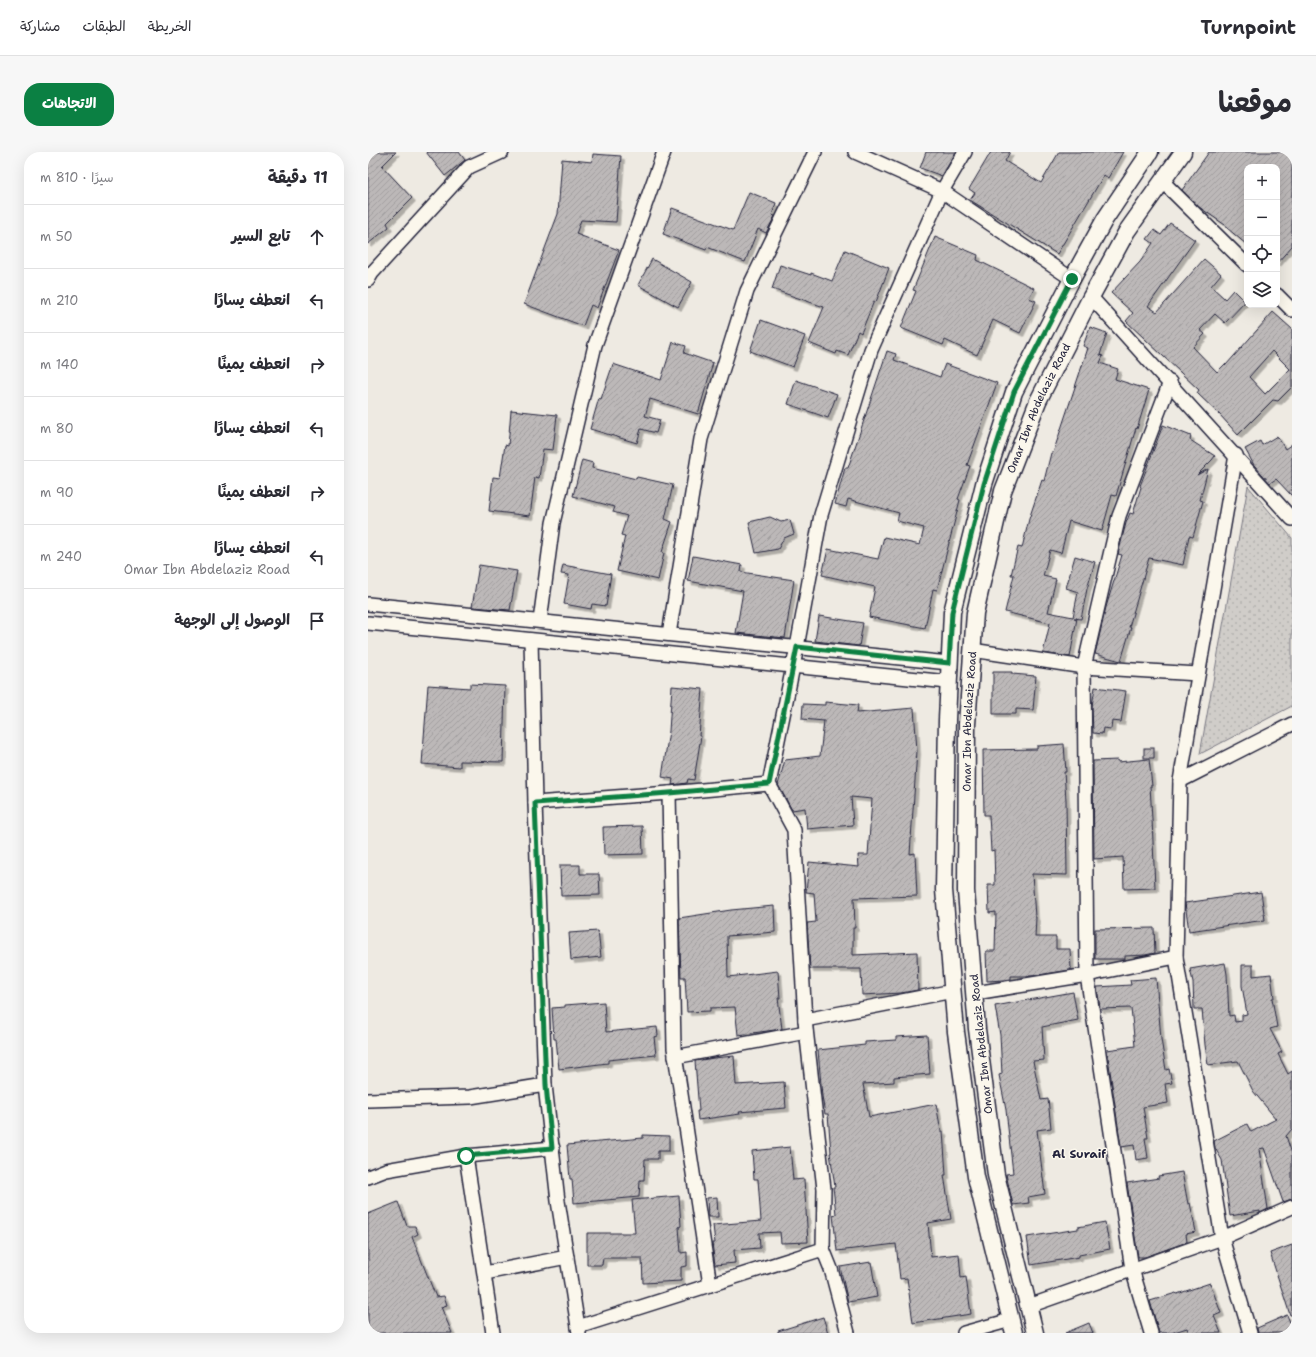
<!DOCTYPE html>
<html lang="ar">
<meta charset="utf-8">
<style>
body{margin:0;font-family:"Shantell Sans","Playpen Sans Arabic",sans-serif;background:#f7f7f7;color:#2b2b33;direction:rtl}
.controls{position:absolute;right:12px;top:12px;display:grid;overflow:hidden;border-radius:8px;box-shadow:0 4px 16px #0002}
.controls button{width:36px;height:36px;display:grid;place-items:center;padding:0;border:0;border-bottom:1px solid #e1e1e2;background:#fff;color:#2b2b33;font:20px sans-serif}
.stop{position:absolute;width:12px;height:12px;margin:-9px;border:3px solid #0b8043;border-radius:50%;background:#fff}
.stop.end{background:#0b8043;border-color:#fff;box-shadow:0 1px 4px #0008}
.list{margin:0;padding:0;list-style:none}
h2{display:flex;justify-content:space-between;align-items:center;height:52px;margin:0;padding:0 16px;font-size:17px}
h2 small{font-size:13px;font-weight:400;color:#7c7c81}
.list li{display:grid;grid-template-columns:26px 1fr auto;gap:12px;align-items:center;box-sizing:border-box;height:64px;padding:0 16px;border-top:1px solid #e1e1e2}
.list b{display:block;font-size:15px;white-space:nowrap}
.list p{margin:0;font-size:13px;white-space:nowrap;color:#7c7c81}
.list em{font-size:13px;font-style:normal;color:#7c7c81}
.icon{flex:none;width:22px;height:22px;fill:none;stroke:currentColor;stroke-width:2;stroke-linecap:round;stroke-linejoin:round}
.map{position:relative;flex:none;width:924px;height:1181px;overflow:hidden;direction:ltr;border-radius:16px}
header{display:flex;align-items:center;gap:24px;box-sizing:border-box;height:56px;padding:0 20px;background:#fff;border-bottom:1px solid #e1e1e2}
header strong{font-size:19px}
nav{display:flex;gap:22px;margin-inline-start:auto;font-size:14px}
.intro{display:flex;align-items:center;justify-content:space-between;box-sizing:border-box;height:96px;padding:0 24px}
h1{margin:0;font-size:28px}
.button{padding:10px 18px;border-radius:16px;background:#0b8043;color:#fff;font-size:14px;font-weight:700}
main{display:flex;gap:24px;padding:0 24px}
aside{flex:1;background:#fff;border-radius:16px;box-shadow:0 4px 16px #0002}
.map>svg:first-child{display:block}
.park{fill:url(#park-dots);stroke:#797882}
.building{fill:url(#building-hatch);stroke:#22223b;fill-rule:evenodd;filter:url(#shadow)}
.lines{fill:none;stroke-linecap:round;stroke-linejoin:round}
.minor-casing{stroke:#22223b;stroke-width:16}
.major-casing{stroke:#22223b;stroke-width:19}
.minor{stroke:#fbf7ec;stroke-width:13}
.major{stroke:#fbf7ec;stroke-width:16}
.route{stroke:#0b8043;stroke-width:5}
.labels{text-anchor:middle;stroke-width:3;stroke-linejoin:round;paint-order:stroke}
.street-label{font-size:11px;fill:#22223b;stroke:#fbf7ec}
.neighbourhood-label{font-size:12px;font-weight:bold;fill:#22223b;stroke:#fbf7ec}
</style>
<header>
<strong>Turnpoint</strong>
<nav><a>الخريطة</a><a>الطبقات</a><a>مشاركة</a></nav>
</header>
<div class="intro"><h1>موقعنا</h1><a class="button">الاتجاهات</a></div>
<main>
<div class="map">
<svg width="924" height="1181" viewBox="0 0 924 1181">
<defs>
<pattern id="park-dots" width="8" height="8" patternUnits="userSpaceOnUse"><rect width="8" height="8" fill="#d0cdc9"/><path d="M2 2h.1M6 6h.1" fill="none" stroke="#b2b0ae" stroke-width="1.8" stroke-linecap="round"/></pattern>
<pattern id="building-hatch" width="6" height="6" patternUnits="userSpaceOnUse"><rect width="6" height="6" fill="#bcb8b8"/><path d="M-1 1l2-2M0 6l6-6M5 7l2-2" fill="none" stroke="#a19e9f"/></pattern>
<filter id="shadow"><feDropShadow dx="3.5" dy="3.5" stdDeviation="0" flood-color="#0004"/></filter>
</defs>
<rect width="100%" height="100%" fill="#eeeae2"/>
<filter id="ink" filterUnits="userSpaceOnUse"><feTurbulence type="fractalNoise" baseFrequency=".025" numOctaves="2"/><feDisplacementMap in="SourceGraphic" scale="8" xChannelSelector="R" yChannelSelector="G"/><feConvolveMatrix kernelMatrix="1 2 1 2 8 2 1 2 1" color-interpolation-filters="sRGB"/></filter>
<g filter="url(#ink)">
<path class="park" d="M 880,334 L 924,386 L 924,554 L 832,602 Z"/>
<g class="building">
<path d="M 0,0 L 28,0 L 14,14 L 44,46 L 19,71 L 21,75 L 0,92 Z"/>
<path d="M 58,0 L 91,0 L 97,8 L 77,24 Z"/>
<path d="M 558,0 L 588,0 L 574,24 L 552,16 Z"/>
<path d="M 623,0 L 642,0 L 637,9 L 673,31 L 691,0 L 755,0 L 740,26 L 736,23 L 689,102 L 602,48 L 607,41 L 601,37 Z"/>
<path d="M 841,0 L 918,0 L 924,7 L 924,94 L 909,111 L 909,15 L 879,15 L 879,93 L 859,76 L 860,75 L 831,55 L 814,38 Z"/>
<path d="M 225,2 L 253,4 L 248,70 L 213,68 L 208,82 L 251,98 L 229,156 L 223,153 L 215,174 L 156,152 L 190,62 L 194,7 L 224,10 Z"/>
<path d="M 381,40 L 408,51 L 404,63 L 407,64 L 398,81 L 390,77 L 377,110 L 339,95 L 338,98 L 295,82 L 304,56 L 365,78 Z"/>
<path d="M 802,71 L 827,88 L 780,154 L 789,160 L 836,107 L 853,122 L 843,134 L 857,147 L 865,138 L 877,150 L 857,171 L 847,162 L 832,178 L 837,182 L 825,195 L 849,220 L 857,212 L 858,213 L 905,160 L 924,177 L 924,235 L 910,249 L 905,248 L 870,283 L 852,263 L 829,241 L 831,238 L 758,169 L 765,161 L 743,141 L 772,110 L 785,91 L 779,87 L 786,78 L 793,83 ZM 904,199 L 922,217 L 897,242 L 881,225 Z"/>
<path d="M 567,85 L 610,103 L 609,108 L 666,136 L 661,146 L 668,149 L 652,181 L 625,168 L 609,203 L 577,188 L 575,193 L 533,176 L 548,139 L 545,138 Z"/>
<path d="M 477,98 L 521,116 L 508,150 L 506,149 L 493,181 L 490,179 L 480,203 L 469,199 L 468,202 L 441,191 L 456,155 L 404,137 L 412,113 L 443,123 L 443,121 L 464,129 Z"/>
<path d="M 284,107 L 324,130 L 310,155 L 270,133 Z"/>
<path d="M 393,168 L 437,184 L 425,215 L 382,199 Z"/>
<path d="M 722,175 L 739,181 L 732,203 L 735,204 L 732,211 L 750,217 L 747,227 L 781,238 L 769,277 L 768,276 L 748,344 L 744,343 L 734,379 L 701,369 L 693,401 L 682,398 L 675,424 L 688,427 L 680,460 L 705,465 L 710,440 L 698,436 L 707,404 L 727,410 L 719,437 L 713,467 L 706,466 L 709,466 L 702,505 L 675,501 L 682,471 L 637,460 L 646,423 L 643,423 L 650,395 L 654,396 L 661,367 L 674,328 L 676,329 L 683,301 L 685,301 L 720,196 L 715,194 Z"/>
<path d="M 305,190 L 318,194 L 316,201 L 345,211 L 330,262 L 282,247 L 277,264 L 292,268 L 288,281 L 273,277 L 269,291 L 222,277 L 231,246 L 233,247 L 245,212 L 293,228 Z"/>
<path d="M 519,199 L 528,202 L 526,208 L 572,225 L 577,212 L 629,231 L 599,313 L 602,314 L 590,347 L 592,348 L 569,438 L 565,437 L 557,476 L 501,465 L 507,435 L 454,423 L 460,397 L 510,407 L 516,385 L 552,393 L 556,376 L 529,369 L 531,361 L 480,347 L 478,355 L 467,352 L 477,316 L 480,316 Z"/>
<path d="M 428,228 L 469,242 L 460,266 L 420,252 Z"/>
<path d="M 143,258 L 189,263 L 185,298 L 175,297 L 171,326 L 167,325 L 162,364 L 121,359 L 125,325 L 132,326 L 137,293 L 140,294 Z"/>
<path d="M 795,273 L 823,284 L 822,288 L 847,304 L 844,308 L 829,323 L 840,317 L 832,348 L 835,349 L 825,385 L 821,384 L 815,413 L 781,406 L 761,475 L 763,475 L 753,509 L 727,502 L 738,455 L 754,403 L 750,402 L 758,371 L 762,361 L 765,362 L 773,335 L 772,334 Z"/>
<path d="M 909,284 L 917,297 L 924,292 L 924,344 L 908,327 L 902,331 L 886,313 L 877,297 L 892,289 L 894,293 Z"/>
<path d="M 214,308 L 225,311 L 224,316 L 268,327 L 269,325 L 305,333 L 297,367 L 304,370 L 294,400 L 296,401 L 290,428 L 249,419 L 257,384 L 253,383 L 259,364 L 245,360 L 247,355 L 205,344 Z"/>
<path d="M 402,365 L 413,370 L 422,368 L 426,382 L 416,386 L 410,397 L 388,401 L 381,370 Z"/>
<path d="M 325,404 L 374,413 L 373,420 L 426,428 L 417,486 L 368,481 L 375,439 L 320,429 Z"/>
<path d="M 111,413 L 149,419 L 142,458 L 104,455 Z"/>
<path d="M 195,413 L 243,422 L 238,454 L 224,452 L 223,457 L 196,452 L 201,423 L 193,422 Z"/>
<path d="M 451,464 L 495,471 L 491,494 L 447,489 Z"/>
<path d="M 625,520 L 644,520 L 644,522 L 668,524 L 665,558 L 648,557 L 648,562 L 625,562 Z"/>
<path d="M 102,532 L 137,534 L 135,610 L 92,609 L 92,615 L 54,612 L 60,533 L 102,536 Z"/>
<path d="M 304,534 L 335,537 L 331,584 L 333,584 L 326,628 L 320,627 L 319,631 L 304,633 L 305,627 L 294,625 L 301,579 Z"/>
<path d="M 727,535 L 758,539 L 753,570 L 744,569 L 743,577 L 735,576 L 734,582 L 725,581 L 724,554 Z"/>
<path d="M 457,550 L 490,553 L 489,561 L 546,556 L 549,599 L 542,702 L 547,701 L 549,744 L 486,746 L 487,776 L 485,776 L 485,803 L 549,800 L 550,838 L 533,841 L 494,843 L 493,817 L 442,817 L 439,771 L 448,770 L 446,741 L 438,740 L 441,710 L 491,715 L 490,703 L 500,703 L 504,647 L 483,645 L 485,673 L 439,677 L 437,656 L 424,658 L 410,633 L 417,608 L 452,604 L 456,569 L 434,567 L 435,552 L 457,553 Z"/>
<path d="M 696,592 L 698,620 L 696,620 L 698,648 L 699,723 L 664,722 L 667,765 L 668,765 L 667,785 L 688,785 L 688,797 L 702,797 L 703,818 L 665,824 L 643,824 L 643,827 L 636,828 L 619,829 L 618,799 L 627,799 L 628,760 L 621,761 L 620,733 L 627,733 L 626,698 L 623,699 L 621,663 L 616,663 L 615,598 L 669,597 L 669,594 Z"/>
<rect x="776" y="596" width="10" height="10"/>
<path d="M 781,607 L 784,634 L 782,634 L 784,667 L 787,736 L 756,737 L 755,705 L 726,707 L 725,609 L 750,608 L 750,610 Z"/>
<path d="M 274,674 L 275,702 L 236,703 L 235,675 Z"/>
<path d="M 192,713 L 212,713 L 212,722 L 231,722 L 232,743 L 193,744 Z"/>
<path d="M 893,740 L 897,768 L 821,779 L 817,751 Z"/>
<path d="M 406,754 L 407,780 L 359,784 L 360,825 L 410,819 L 412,846 L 410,846 L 414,877 L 370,883 L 367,855 L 342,856 L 342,859 L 319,860 L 317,825 L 313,825 L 311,766 L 363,758 Z"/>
<path d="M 786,776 L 787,801 L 777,803 L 757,804 L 757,807 L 727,807 L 727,777 Z"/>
<path d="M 230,779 L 233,805 L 203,808 L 201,781 Z"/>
<path d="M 857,811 L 859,822 L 861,864 L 866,863 L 867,870 L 874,869 L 874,863 L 879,862 L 874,834 L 874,813 L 885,813 L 885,824 L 903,822 L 906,846 L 904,846 L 909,875 L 902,877 L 914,900 L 910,902 L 920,922 L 924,919 L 924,977 L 918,984 L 924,1002 L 924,1047 L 915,1050 L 896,996 L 891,997 L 900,1057 L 892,1061 L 892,1059 L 862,1064 L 854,1008 L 847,996 L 846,989 L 879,972 L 883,980 L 908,967 L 885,939 L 870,909 L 840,913 L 837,893 L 834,857 L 826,857 L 825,830 L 822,817 Z"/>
<path d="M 788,826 L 793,887 L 798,918 L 801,917 L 804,931 L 797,932 L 800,951 L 775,955 L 780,986 L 777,986 L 780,1006 L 768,1008 L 766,993 L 753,995 L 739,898 L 767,894 L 763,856 L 732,857 L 729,835 L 763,833 L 762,828 Z"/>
<path d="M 705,840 L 710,868 L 674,875 L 676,908 L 665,909 L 673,948 L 680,947 L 683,976 L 669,978 L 677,1042 L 660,1045 L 661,1051 L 645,1053 L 638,1022 L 645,1021 L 638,958 L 631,923 L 634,922 L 632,883 L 627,854 Z"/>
<path d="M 236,850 L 238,880 L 289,875 L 290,884 L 286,885 L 288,903 L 240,908 L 240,911 L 191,917 L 188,887 L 186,887 L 184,856 L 197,855 L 197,853 Z"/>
<path d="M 559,883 L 562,922 L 526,925 L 526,930 L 495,932 L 501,965 L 568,952 L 573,979 L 575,979 L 578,1023 L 576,1023 L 583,1067 L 560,1071 L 563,1105 L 591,1102 L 593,1126 L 598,1125 L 603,1162 L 545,1171 L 539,1126 L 532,1127 L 528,1092 L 469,1099 L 465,1063 L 468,1062 L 465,1035 L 467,1035 L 462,1001 L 463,1001 L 460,962 L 457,962 L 454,944 L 450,898 L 497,893 L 497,890 L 528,888 L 528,885 Z"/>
<path d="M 366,904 L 368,933 L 416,930 L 418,956 L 371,960 L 372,962 L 330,968 L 329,959 L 331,959 L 327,909 L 346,906 Z"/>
<path d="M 275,983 L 301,984 L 301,999 L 290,999 L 290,1007 L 277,1007 L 276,1028 L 272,1028 L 271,1045 L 206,1051 L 204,1027 L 202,1027 L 199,993 L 275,986 Z"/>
<path d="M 422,995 L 425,1028 L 436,1027 L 440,1090 L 413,1091 L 412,1080 L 391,1081 L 392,1096 L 366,1098 L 367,1111 L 347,1113 L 344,1091 L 347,1091 L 345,1073 L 393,1069 L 390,1027 L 386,1027 L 384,999 Z"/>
<path d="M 814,1020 L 820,1052 L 822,1051 L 828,1080 L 818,1082 L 819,1090 L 777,1105 L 770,1105 L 759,1031 L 791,1026 L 790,1024 Z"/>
<path d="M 311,1044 L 313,1074 L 311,1075 L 313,1101 L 319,1100 L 319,1114 L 313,1115 L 313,1129 L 275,1131 L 274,1106 L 235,1106 L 234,1113 L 219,1113 L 219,1081 L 267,1081 L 264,1048 Z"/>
<path d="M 349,1045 L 350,1065 L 340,1065 L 339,1046 Z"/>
<path d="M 30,1050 L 39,1074 L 47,1074 L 50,1082 L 44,1085 L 68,1145 L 76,1144 L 79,1153 L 73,1155 L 84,1181 L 0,1181 L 0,1062 Z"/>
<path d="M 737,1070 L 742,1097 L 711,1103 L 711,1105 L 663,1113 L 659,1085 L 710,1077 L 710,1075 Z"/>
<path d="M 924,1093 L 924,1163 L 922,1163 L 902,1101 Z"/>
<path d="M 503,1110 L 509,1145 L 480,1150 L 472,1115 Z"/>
<path d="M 842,1131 L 853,1161 L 846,1164 L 853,1181 L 821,1181 L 819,1176 L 803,1181 L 791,1181 L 782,1149 L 808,1141 L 809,1142 Z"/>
<path d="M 919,1163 L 924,1175 L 924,1181 L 890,1181 L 889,1176 Z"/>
<path d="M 455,1165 L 460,1181 L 410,1181 L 410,1179 Z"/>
<path d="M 721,1171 L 725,1181 L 697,1181 Z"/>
</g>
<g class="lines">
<defs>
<g id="minor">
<path d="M 487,0 L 574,39 L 704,127"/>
<path d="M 794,29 L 879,113"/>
<path d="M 0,128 L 4,121 L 101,15 L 134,0"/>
<path d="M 909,143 L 924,158"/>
<path d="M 723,145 L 924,367"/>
<path d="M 868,303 L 812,629 L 808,805 L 854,1086 L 882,1181"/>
<path d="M 0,452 L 581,511"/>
<path d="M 172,469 L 185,371 L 227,193 L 296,0"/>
<path d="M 0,471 L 580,530"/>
<path d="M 301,482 L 333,287 L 379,139 L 447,0"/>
<path d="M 163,488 L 167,651 L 177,933 L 190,1049 L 211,1181"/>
<path d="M 604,498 L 716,515 L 830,522"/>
<path d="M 812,629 L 924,572"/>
<path d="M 301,641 L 306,896 L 342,1133"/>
<path d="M 167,651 L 301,641 L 401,632"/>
<path d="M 607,841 L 719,823 L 808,805"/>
<path d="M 437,868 L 585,839"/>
<path d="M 307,905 L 438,880"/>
<path d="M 0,948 L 102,945 L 177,933"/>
<path d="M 98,1004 L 125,1181"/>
<path d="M 0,1025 L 18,1018 L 98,1004 L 185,996"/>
<path d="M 117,1121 L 199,1105"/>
<path d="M 661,1154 L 854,1086 L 924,1055"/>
<path d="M 210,1175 L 455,1097"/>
<path d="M 480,1181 L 463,1117 L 455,1097 L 456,1037 L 437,868 L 426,678 L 401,632 L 429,495 L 453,363 L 503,198 L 574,39 L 597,0"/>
<path d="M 596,1181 L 643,1168"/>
<path d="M 783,1181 L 764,1117 L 719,823 L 716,515 L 751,364 L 802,230"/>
</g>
<g id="major">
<path d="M 646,1181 L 608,1025 L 588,880 L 576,738 L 579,568 L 584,460 L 616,332 L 646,240 L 704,127 L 737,67 L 782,0"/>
<path id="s1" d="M 667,1181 L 628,1023 L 609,877 L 598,739 L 599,572 L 607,461 L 635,339 L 670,249 L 723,145 L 759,79 L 815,0"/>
</g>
</defs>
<use href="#minor" class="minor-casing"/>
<use href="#major" class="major-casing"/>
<use href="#minor" class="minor"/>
<use href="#major" class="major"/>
</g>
</g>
<g class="lines" filter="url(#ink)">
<path class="route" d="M 98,1004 L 184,996 L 178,933 L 167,651 L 301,641 L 401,632 L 429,495 L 581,511 L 584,460 L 616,332 L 646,240 L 704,127"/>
</g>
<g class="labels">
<g class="street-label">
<text dy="4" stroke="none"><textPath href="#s1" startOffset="942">Omar Ibn Abdelaziz Road</textPath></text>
<text dy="4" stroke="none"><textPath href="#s1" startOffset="618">Omar Ibn Abdelaziz Road</textPath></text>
<text transform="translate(613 892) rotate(-96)" y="4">Omar Ibn Abdelaziz Road</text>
</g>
<g class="neighbourhood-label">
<text x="711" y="1006">Al Suraif</text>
</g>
</g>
</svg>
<div class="controls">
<button>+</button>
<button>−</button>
<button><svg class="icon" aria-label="locate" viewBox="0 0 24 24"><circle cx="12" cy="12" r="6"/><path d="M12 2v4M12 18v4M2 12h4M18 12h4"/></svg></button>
<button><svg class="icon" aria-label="layers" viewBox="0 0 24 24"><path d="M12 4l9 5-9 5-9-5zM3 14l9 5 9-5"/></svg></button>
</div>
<div class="stop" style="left:98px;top:1004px"></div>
<div class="stop end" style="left:704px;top:127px"></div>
</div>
<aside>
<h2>11 دقيقة<small>سيرًا · 810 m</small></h2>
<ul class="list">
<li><svg class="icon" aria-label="ahead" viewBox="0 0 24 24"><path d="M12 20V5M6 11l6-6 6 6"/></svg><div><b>تابع السير</b></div><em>50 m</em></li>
<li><svg class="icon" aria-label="left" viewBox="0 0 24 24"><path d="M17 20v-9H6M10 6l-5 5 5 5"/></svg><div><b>انعطف يسارًا</b></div><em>210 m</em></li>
<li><svg class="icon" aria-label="right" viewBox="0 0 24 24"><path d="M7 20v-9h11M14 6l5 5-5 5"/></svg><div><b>انعطف يمينًا</b></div><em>140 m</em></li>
<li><svg class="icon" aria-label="left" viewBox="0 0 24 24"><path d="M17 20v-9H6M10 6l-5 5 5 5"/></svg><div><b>انعطف يسارًا</b></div><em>80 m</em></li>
<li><svg class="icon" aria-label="right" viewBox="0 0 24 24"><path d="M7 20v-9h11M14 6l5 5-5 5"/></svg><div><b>انعطف يمينًا</b></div><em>90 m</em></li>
<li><svg class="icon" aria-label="left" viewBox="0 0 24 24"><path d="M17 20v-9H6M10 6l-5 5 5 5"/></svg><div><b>انعطف يسارًا</b><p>Omar Ibn Abdelaziz Road</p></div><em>240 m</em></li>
<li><svg class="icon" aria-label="arrive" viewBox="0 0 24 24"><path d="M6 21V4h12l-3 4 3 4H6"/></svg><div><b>الوصول إلى الوجهة</b></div></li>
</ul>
</aside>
</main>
